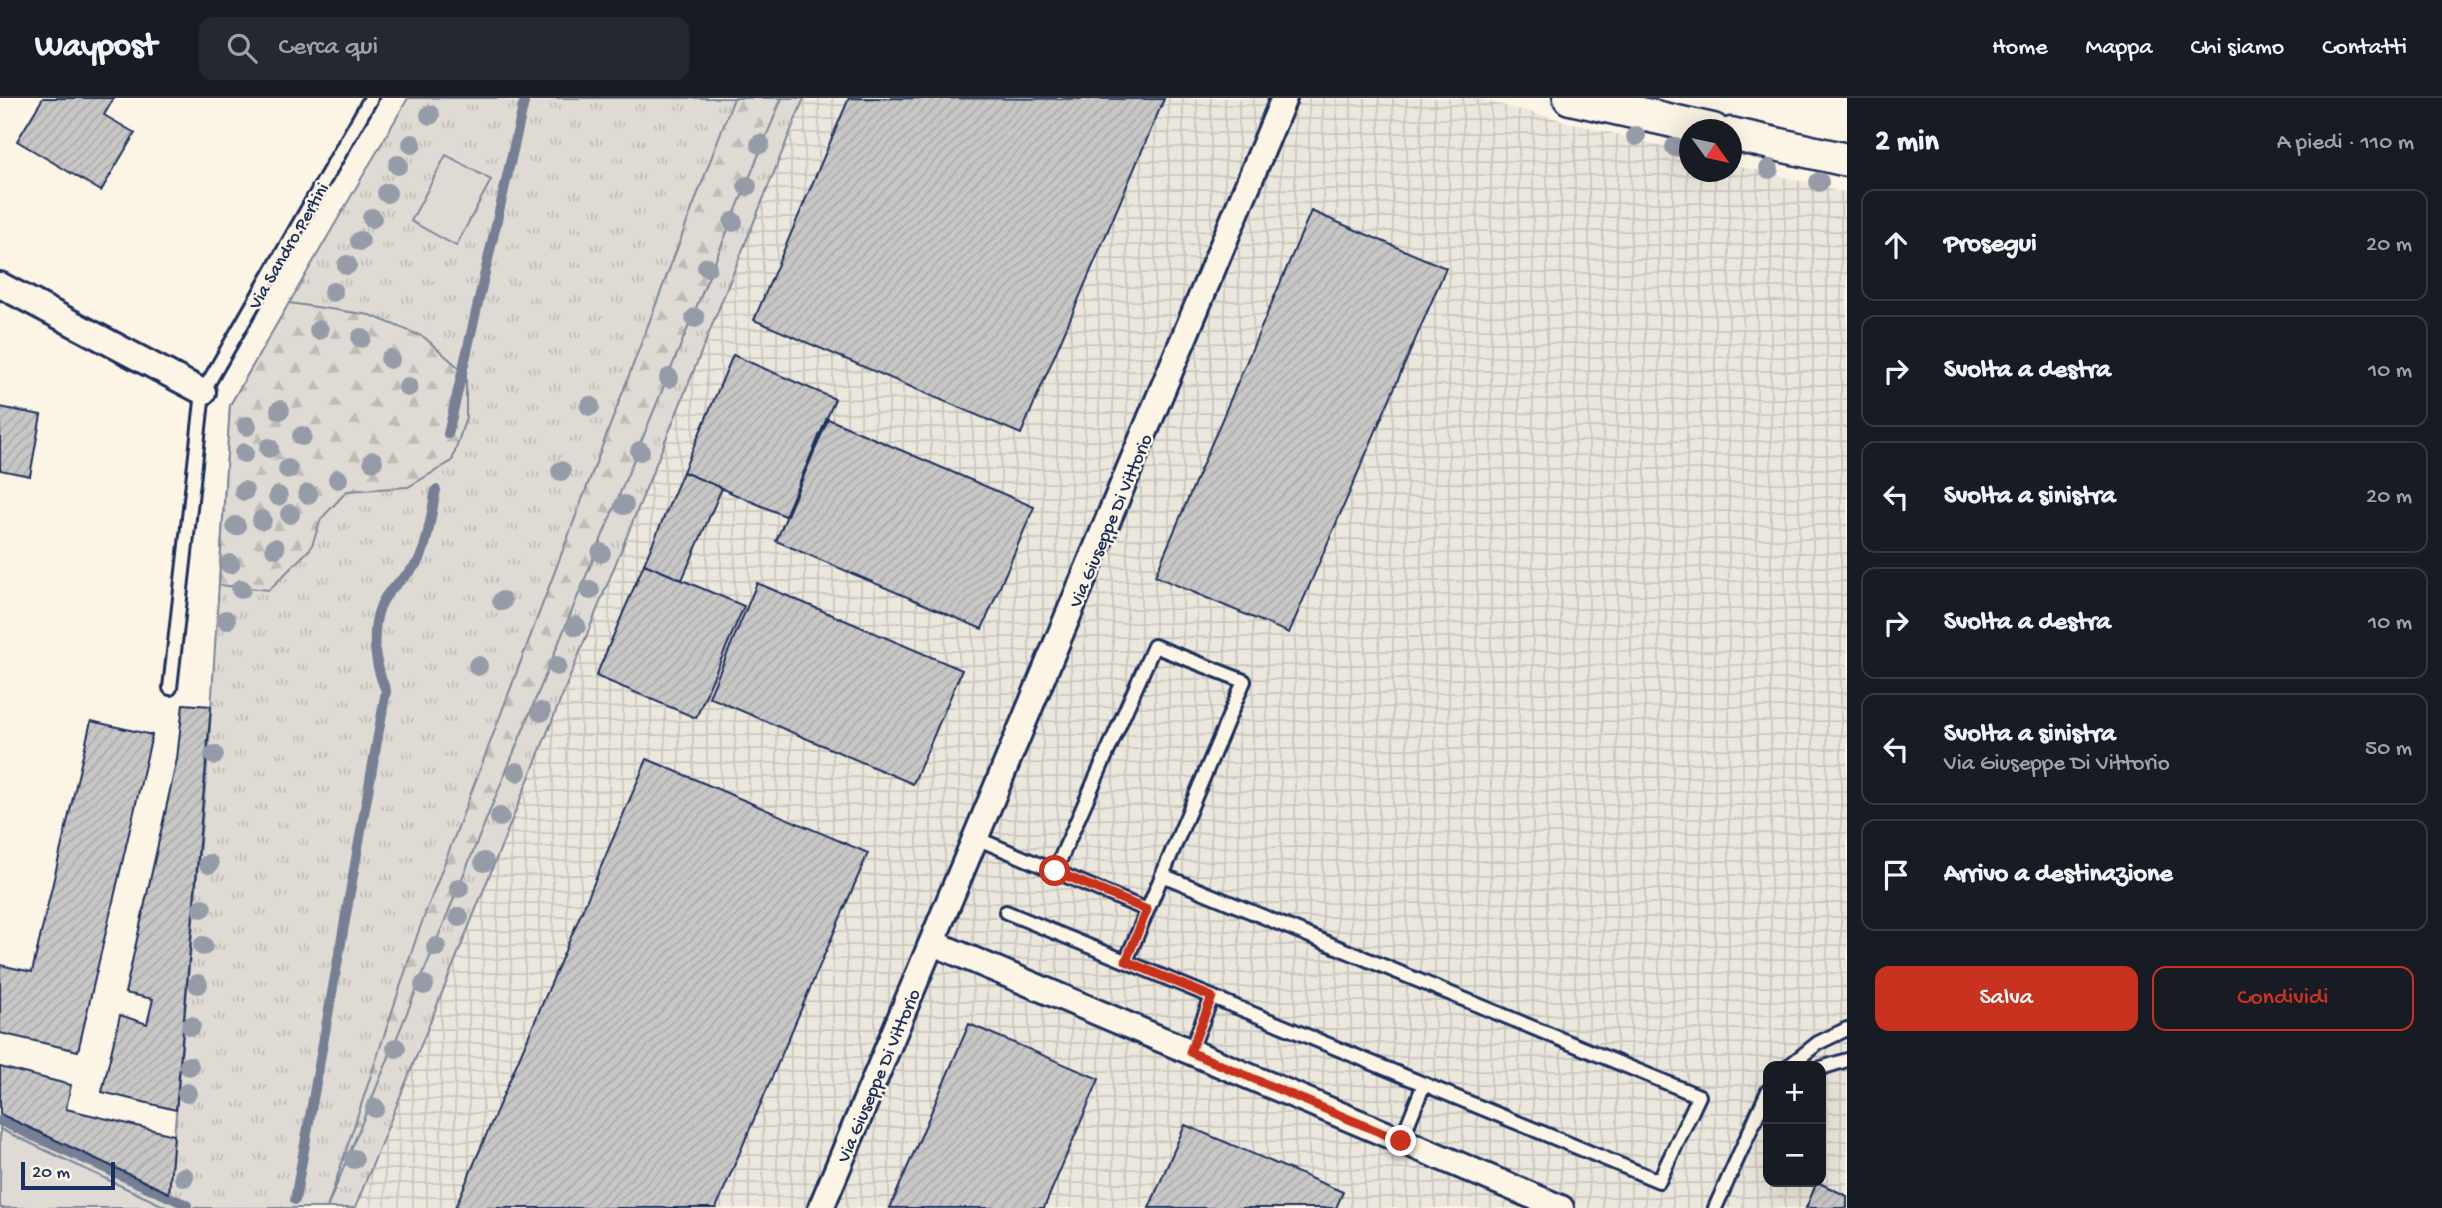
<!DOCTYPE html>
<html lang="it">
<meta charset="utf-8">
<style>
body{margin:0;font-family:"Gochi Hand",sans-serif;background:#242831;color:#f1f3f6}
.controls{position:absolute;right:21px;bottom:21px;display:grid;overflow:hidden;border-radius:14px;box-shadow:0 7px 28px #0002}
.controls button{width:63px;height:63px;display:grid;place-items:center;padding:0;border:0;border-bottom:2px solid #363941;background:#171b24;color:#f1f3f6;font:35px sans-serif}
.compass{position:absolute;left:1679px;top:21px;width:63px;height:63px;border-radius:50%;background:#171b24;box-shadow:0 7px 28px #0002;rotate:123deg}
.scale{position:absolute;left:21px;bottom:18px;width:94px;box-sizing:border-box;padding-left:7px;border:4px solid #1b2f5e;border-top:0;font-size:19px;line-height:24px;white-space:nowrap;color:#1b2f5e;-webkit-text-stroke:5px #fcf5e5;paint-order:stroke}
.stop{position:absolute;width:21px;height:21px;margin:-16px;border:5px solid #c8321e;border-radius:50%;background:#fff}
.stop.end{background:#c8321e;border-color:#fff;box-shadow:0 2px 7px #0008}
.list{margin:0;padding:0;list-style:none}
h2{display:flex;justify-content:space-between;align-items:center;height:91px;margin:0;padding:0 28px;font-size:30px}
h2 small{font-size:23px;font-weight:400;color:#9ea1a6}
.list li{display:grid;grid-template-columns:46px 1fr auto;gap:21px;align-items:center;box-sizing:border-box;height:112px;margin:0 14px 14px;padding:0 14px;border:2px solid #363941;border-radius:14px}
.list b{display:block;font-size:26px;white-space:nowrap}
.list p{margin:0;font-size:23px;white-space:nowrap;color:#9ea1a6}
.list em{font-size:23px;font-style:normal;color:#9ea1a6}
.actions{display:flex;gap:14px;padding:21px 28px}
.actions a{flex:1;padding:16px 0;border:2px solid #c8321e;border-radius:14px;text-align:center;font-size:24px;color:#c8321e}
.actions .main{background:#c8321e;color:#fff}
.icon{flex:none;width:38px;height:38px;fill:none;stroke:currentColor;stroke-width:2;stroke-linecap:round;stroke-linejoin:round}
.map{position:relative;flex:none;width:1847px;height:1110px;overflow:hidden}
header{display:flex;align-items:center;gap:42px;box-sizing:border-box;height:98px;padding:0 35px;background:#171b24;border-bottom:2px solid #363941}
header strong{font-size:33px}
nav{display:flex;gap:38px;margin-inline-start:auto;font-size:24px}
.search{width:490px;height:63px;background:#242831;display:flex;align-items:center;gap:18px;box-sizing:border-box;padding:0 24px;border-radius:14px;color:#9ea1a6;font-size:26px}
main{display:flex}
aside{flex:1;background:#171b24}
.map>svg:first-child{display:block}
.industrial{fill:url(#industrial-grid);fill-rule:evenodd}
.grass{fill:url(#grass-tufts);stroke:#7d8599;stroke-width:2}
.forest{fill:url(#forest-firs);stroke:#7d8599;stroke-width:2}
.park{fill:#dfdbd4;stroke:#7d8599;stroke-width:2}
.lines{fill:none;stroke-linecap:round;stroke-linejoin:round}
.stream{stroke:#767f94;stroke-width:10}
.building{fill:url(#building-hatch);stroke:#1b2f5e;stroke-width:2}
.service-casing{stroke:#1b2f5e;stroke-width:18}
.minor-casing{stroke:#1b2f5e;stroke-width:30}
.tertiary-casing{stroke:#1b2f5e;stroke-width:37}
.service{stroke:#fcf5e5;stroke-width:12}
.minor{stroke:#fcf5e5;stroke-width:24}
.tertiary{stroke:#fcf5e5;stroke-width:32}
.tree{fill:#969ba8}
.route{stroke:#c8321e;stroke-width:9}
.labels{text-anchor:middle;stroke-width:5;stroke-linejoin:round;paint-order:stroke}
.street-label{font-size:19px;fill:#1b2f5e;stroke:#fcf5e5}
</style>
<header>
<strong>Waypost</strong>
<div class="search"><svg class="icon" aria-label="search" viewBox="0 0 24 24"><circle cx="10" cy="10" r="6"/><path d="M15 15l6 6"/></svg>Cerca qui</div>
<nav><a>Home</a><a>Mappa</a><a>Chi siamo</a><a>Contatti</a></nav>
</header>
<main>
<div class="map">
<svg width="1847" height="1110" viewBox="0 0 1847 1110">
<defs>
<pattern id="industrial-grid" width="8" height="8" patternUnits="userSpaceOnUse" patternTransform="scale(1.75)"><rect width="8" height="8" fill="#ece7dc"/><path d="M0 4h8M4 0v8" fill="none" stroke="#cac6bf"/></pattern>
<pattern id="grass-tufts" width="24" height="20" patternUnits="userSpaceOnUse" patternTransform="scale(1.75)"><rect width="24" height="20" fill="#dfdbd4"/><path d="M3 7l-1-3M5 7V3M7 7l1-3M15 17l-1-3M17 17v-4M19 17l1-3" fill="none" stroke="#bfbcb8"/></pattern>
<pattern id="forest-firs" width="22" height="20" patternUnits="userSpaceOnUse" patternTransform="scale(1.75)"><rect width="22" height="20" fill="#dfdbd4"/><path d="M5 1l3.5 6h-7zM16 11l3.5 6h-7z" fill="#bfbcb8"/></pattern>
<pattern id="building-hatch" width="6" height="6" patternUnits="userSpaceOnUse" patternTransform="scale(1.75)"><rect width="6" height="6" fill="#c8c7c6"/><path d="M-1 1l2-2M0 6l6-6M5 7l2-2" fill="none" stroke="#ababac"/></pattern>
</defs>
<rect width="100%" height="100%" fill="#fcf5e5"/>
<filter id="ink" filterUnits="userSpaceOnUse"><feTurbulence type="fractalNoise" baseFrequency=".0143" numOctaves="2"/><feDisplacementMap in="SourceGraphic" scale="14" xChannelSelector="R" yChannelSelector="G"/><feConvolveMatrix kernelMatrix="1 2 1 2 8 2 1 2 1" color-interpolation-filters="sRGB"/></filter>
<g filter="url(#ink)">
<path class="industrial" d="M 804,0 L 1475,0 L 1689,55 L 1689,74 L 1731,74 L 1732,66 L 1847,95 L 1847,1110 L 355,1110 ZM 1768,968 L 1821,968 L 1821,1084 L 1768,1084 Z"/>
<path class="grass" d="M 408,0 L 804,0 L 355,1110 L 0,1110 L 0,1016 L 169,1095 L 209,645 L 230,307 Z"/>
<g class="forest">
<path d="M 734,0 L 782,0 L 327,1110 L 418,835 Z"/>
<path d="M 289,205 L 370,217 L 424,239 L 466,276 L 466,319 L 452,363 L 408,389 L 347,393 L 321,421 L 311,450 L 269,492 L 219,487 L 230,307 Z"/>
</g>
<g class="park">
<path d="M 446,57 L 491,82 L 456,148 L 411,123 Z"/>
<path d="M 0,1031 L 168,1110 L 0,1110 Z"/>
</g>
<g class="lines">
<g class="stream">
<path d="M 448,336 L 525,0"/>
<path d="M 0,1023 L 187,1107"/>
<path d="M 295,1102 L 386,593 C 373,564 368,519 389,494 C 398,483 412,474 419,462 C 428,447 432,410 436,392"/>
</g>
</g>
<g class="building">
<path d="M 43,0 L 114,0 L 104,17 L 135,35 L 101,93 L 17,43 Z"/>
<path d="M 849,0 L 1164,1 L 1021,336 L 754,222 Z"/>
<path d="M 1311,113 L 1446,170 L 1289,535 L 1155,478 Z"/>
<path d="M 733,257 L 835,301 L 785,418 L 683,374 Z"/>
<path d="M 0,309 L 41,317 L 30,378 L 0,372 Z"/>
<path d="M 828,321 L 1034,409 L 982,531 L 776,443 Z"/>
<path d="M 683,374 L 722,390 L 682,482 L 644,466 Z"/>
<path d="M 644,466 L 744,508 L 696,620 L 596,578 Z"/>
<path d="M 757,485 L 962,572 L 913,686 L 709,599 Z"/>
<path d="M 183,606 L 211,608 L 176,1012 L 102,994 L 120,917 L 147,926 L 153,901 L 125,895 L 177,661 Z"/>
<path d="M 91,623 L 152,637 L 78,953 L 0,935 L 0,867 L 32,874 Z"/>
<path d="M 647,661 L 868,755 L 716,1110 L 455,1110 Z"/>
<path d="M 969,926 L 1099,981 L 1044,1110 L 890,1110 Z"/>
<path d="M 0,969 L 71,987 L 66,1011 L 174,1037 L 169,1095 L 0,1016 Z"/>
<path d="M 1185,1027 L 1343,1094 L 1336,1110 L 1149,1110 Z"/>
<path d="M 1817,1084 L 1847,1098 L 1847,1110 L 1806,1110 Z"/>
</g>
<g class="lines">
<defs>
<g id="service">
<path d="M 170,590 L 203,294 L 371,0"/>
<path d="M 976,740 L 1147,812"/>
<path d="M 1055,773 L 1154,548 L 1244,583 L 1126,863"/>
<path d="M 1006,814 L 1659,1083 L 1699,998 L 1162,777"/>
<path d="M 1190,954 L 1212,899"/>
<path d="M 1789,968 L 1818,945 L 1847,931"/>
<path d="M 1821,970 L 1847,962"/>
<path d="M 1401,1043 L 1424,986"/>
<path d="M 1715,1110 L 1768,993"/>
</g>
<g id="minor">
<path d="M 0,187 L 203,294"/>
<path d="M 933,845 L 1561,1110"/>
<path d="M 821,1110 L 1284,0"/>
</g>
<g id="tertiary">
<path d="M 1570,0 L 1713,32"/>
<path d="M 1731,36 L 1847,62"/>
</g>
</defs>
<use href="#service" class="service-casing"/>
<use href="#minor" class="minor-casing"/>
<use href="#tertiary" class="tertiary-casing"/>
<use href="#service" class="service"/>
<use href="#minor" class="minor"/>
<use href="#tertiary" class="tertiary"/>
</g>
<g class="tree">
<circle cx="430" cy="17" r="10"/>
<circle cx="1636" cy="38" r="10"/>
<circle cx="412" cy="46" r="10"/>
<circle cx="760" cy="46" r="10"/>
<circle cx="1675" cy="49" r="10"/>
<circle cx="398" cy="67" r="10"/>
<circle cx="1769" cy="71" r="10"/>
<circle cx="1819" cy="84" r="10"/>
<circle cx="747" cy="88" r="10"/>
<circle cx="387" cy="95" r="10"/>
<circle cx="372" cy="120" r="10"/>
<circle cx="733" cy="124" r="10"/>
<circle cx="360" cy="143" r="10"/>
<circle cx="347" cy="167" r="10"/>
<circle cx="707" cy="169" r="10"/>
<circle cx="333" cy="194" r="10"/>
<circle cx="695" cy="220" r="10"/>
<circle cx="319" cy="232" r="10"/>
<circle cx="361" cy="240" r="10"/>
<circle cx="390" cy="261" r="10"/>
<circle cx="669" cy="280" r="10"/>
<circle cx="408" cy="289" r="10"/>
<circle cx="590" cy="308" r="10"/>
<circle cx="280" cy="312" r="10"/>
<circle cx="247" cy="328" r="10"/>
<circle cx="302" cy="338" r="10"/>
<circle cx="269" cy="350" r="10"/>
<circle cx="640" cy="353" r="10"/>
<circle cx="244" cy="355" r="10"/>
<circle cx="373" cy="363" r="10"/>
<circle cx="288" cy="371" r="10"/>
<circle cx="561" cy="373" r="10"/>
<circle cx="338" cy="381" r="10"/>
<circle cx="244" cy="393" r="10"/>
<circle cx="308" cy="396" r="10"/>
<circle cx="278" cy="398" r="10"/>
<circle cx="624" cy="407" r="10"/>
<circle cx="290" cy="416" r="10"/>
<circle cx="262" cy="422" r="10"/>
<circle cx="236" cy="428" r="10"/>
<circle cx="275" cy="450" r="10"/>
<circle cx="601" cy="455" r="10"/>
<circle cx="230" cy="466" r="10"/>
<circle cx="241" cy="491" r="10"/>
<circle cx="590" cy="492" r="10"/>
<circle cx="502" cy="503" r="10"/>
<circle cx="226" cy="522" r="10"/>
<circle cx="576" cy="528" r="10"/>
<circle cx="478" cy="568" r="10"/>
<circle cx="557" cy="568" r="10"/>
<circle cx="541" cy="614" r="10"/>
<circle cx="214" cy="657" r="10"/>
<circle cx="517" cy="674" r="10"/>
<circle cx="500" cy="719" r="10"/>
<circle cx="484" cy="764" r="10"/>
<circle cx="209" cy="766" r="10"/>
<circle cx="459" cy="790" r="10"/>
<circle cx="202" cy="810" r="10"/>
<circle cx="459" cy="819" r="10"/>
<circle cx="203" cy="848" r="10"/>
<circle cx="436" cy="849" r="10"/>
<circle cx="198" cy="886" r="10"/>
<circle cx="424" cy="887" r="10"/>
<circle cx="191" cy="928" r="10"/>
<circle cx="396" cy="950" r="10"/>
<circle cx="189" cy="968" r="10"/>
<circle cx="187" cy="995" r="10"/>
<circle cx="375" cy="1010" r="10"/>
<circle cx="354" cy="1061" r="10"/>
<circle cx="184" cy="1079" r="10"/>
</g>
</g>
<g class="lines" filter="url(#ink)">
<path class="route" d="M 1055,773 L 1147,812 L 1126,863 L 1212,899 L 1190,954 L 1401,1043"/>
</g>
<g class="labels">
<g class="street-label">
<text transform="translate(287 147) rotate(-60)" y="7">Via Sandro Pertini</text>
<text transform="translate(1109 422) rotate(-67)" y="7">Via Giuseppe Di Vittorio</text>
<text transform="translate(877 977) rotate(-67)" y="7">Via Giuseppe Di Vittorio</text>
</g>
</g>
</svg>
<div class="controls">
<button>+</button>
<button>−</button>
</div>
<svg class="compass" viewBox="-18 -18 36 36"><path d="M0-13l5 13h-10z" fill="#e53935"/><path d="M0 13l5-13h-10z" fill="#9ea1a6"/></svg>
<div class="scale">20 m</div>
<div class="stop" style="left:1055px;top:773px"></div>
<div class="stop end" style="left:1401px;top:1043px"></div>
</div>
<aside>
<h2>2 min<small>A piedi · 110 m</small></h2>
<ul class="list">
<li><svg class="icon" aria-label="ahead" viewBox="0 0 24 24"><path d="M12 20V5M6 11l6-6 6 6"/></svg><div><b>Prosegui</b></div><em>20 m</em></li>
<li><svg class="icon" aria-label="right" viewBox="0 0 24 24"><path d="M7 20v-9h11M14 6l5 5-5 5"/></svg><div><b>Svolta a destra</b></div><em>10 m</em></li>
<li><svg class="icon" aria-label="left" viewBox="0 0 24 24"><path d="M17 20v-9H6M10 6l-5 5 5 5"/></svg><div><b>Svolta a sinistra</b></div><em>20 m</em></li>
<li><svg class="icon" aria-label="right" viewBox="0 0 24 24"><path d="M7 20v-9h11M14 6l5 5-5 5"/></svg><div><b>Svolta a destra</b></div><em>10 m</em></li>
<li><svg class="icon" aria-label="left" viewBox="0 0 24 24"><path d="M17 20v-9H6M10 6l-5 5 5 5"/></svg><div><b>Svolta a sinistra</b><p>Via Giuseppe Di Vittorio</p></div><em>50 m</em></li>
<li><svg class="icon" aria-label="arrive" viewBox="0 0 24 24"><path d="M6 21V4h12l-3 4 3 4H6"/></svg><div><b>Arrivo a destinazione</b></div></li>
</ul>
<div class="actions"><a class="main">Salva</a><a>Condividi</a></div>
</aside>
</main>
